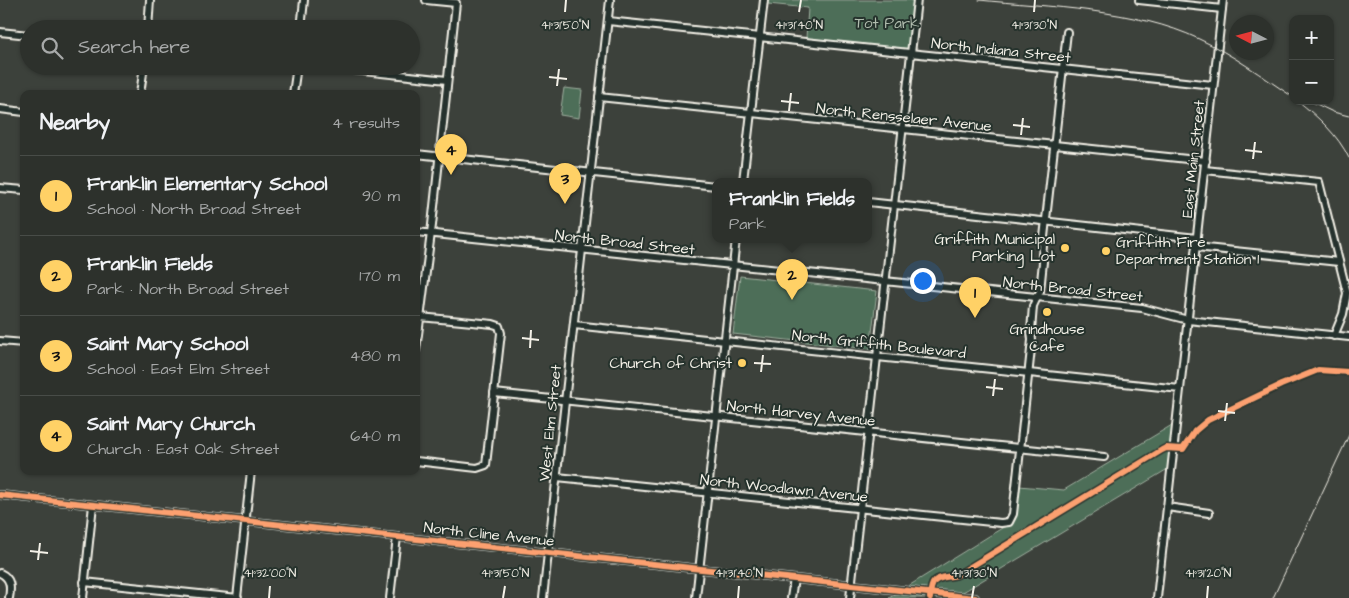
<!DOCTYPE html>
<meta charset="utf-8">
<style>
body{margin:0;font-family:"Architects Daughter",sans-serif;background:#393d38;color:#f1f3f6}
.controls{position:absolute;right:15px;top:15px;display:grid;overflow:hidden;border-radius:10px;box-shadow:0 1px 4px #0004}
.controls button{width:45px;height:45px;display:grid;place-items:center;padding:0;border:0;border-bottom:1px solid #484c48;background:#2d312c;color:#f1f3f6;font:25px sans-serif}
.compass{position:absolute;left:1229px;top:15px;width:45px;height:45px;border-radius:50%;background:#2d312c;box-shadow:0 1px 4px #0004;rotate:276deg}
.you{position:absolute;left:922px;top:280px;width:18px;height:18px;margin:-12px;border:4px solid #fff;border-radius:50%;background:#1a73e8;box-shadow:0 0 0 8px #1a73e833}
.badge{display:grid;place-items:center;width:32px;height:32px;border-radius:50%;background:#ffd166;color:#111;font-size:16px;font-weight:700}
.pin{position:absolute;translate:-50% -41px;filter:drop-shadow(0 1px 2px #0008)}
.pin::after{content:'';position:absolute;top:26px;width:18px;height:15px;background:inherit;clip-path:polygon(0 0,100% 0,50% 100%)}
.popup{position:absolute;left:712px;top:178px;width:160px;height:65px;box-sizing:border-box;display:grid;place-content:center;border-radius:10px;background:#2d312c;filter:drop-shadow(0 1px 4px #0005);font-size:16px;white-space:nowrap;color:#a7a9a9}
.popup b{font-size:19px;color:#f1f3f6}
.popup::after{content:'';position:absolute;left:50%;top:100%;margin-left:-10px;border:10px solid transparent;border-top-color:#2d312c}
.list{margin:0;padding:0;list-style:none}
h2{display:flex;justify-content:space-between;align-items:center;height:65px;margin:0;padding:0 20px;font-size:21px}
h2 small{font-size:16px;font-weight:400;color:#a7a9a9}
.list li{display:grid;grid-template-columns:32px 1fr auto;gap:15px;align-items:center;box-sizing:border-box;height:80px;padding:0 20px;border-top:1px solid #484c48}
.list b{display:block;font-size:19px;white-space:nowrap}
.list p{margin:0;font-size:16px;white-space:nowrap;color:#a7a9a9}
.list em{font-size:16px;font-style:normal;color:#a7a9a9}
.icon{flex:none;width:28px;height:28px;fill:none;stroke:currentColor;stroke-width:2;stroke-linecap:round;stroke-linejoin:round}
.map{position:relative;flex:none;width:1349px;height:598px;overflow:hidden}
.search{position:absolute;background:#2d312c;box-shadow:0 1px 4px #0004;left:20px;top:20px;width:400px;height:55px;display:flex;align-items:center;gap:12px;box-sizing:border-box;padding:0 18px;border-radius:28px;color:#a7a9a9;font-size:19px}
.panel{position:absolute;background:#2d312c;box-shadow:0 1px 4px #0004;left:20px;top:90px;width:400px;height:385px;border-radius:10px}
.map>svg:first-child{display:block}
.green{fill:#4d6e59;stroke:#a0b0a0}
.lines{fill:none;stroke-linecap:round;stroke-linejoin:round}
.minor-casing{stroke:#f4f1e8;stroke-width:10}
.minor{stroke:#26332d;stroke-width:6}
.rail{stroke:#f4f1e8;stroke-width:1}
.cycleway-casing{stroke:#26332d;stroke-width:9}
.cycleway{stroke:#fca06f;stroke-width:6}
.ticks{fill:none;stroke:#f4f1e8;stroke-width:2}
.poi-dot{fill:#ffd166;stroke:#26332d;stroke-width:2}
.labels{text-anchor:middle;stroke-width:4;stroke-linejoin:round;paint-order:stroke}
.park-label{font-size:15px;fill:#b1bdaf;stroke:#26332d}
.street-label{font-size:15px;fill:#f4f1e8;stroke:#26332d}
.poi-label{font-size:15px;fill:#f4f1e8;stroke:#26332d;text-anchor:end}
.ticks-label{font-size:12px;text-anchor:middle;fill:#f4f1e8;stroke:#26332d;stroke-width:4;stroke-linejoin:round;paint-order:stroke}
</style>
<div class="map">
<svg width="1349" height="598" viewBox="0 0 1349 598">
<rect width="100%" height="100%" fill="#3c413b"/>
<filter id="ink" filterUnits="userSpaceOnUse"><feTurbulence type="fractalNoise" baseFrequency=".02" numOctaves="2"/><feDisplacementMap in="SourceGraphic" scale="10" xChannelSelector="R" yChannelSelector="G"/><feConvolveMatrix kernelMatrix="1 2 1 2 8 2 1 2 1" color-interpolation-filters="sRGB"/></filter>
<g filter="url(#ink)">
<g class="green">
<path d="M 768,0 L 913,0 L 908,49 L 806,38 L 808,8 L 768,4 Z"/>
<path d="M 564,88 L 582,90 L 579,118 L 560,115 Z"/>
<path d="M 740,276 L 877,291 L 870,349 L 733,334 Z"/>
<path d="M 1177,422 L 1171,467 L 953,598 L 889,598 L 1015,520 L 1019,486 L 1064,490 Z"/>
</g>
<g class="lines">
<defs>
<g id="minor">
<path d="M 1139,0 L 1222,9"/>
<path d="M 608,21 L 1213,85"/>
<path d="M 148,29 L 150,0"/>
<path d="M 301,29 L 304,0"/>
<path d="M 0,32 L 29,35"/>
<path d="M 316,66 L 447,80"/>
<path d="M 140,94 L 144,66"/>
<path d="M 293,94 L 297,66"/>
<path d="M 599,97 L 1206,161"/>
<path d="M 0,109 L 24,112"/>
<path d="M 416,154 L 716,186"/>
<path d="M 1205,170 L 1319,182 L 1347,293 L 1343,314 L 1334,336"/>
<path d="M 743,181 L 764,0"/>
<path d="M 0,188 L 24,190"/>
<path d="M 868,202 L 1197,238"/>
<path d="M 416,232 L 1142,308 L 1188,320 L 1349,337"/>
<path d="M 1196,247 L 1339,262"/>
<path d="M 574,325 L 1180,389"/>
<path d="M 0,341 L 24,343"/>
<path d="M 416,350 L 432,225 L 456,3 L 426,0"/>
<path d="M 494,393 L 1104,457"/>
<path d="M 416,461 L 477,468 L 486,465 L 501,333 L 499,326 L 493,324 L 420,317"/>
<path d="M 557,477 L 1001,523 L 1009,522 L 1013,514 L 1032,340 L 1031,331 L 1033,306 L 1040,291 L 1043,262 L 1042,255 L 1067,32"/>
<path d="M 0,495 L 975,598"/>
<path d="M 1167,507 L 1209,513"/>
<path d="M 0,573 C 11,578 11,587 9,598"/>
<path d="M 84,582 L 238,598"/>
<path d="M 83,598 L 93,505"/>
<path d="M 237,598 L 251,471"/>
<path d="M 390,598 L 397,537"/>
<path d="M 543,598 L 610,0"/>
<path d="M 696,598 L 736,239"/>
<path d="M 791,598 L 794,579"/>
<path d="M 850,598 L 917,0"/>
<path d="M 1157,598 L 1223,0"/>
</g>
</defs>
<use href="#minor" class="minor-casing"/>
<use href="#minor" class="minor"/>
<g class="rail">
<path d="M 979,0 C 1048,7 1136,9 1199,39 C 1232,54 1263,77 1293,97"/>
<path d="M 1298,101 C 1318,117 1338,135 1349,158"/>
<path d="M 1310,101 L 1333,112 L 1349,116"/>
<path d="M 1273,598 L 1349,435"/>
</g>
<defs>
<g id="cycleway">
<path d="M 0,495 L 975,598"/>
<path d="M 930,598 C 931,576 937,579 957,575 L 1162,450 L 1166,448 L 1183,449 L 1195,431 L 1208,420 L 1281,385 L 1318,370 L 1349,372"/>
</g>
</defs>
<use href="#cycleway" class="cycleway-casing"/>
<use href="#cycleway" class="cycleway"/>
</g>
</g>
<path class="ticks" d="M 565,12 L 566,0M 799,12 L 801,0M 1034,12 L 1035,0M 549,77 L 567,79M 557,86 L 559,69M 781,101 L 799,103M 789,111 L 791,93M 1013,125 L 1030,127M 1021,135 L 1023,118M 1245,150 L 1262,152M 1253,159 L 1255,142M 522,338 L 539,340M 530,348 L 531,330M 754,363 L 771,364M 761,372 L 763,355M 986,387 L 1003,389M 993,396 L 995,379M 1218,411 L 1235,413M 1225,421 L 1227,403M 30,551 L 48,553M 38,560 L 40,543M 269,598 L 270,586M 503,598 L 505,586M 738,598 L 739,586M 972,598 L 974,586M 1207,598 L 1208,586"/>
<g class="poi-dot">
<circle cx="1065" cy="248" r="5"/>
<circle cx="1106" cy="251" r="5"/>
<circle cx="1047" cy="312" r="5"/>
<circle cx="742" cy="363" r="5"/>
</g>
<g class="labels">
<g class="park-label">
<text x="887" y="28">Tot Park</text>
</g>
<g class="street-label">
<text transform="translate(1001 50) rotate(6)" y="5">North Indiana Street</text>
<text transform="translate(904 117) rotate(6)" y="5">North Rensselaer Avenue</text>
<text transform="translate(1193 159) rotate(-84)" y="5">East Main Street</text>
<text transform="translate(625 242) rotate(6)" y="5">North Broad Street</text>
<text transform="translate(1073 289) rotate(6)" y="5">North Broad Street</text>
<text transform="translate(879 344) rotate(6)" y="5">North Griffith Boulevard</text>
<text transform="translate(801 413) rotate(6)" y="5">North Harvey Avenue</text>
<text transform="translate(550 423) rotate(-84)" y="5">West Elm Street</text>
<text transform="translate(784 488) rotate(6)" y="5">North Woodlawn Avenue</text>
<text transform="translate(489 534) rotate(6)" y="5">North Cline Avenue</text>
</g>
<g class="poi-label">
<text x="1055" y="244">Griffith Municipal<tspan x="1055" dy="17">Parking Lot</tspan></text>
<text x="1116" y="247" text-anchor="start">Griffith Fire<tspan x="1116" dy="17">Department Station 1</tspan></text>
<text x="1047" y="334" text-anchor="middle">Grindhouse<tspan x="1047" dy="17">Cafe</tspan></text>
<text x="732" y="368">Church of Christ</text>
</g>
</g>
<g class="ticks-label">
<text x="565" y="29">41°31'50"N</text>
<text x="799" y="29">41°31'40"N</text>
<text x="1034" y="29">41°31'30"N</text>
<text x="270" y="577">41°32'00"N</text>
<text x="505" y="577">41°31'50"N</text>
<text x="739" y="577">41°31'40"N</text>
<text x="974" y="577">41°31'30"N</text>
<text x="1208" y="577">41°31'20"N</text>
</g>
</svg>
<div class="controls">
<button>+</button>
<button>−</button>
</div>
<svg class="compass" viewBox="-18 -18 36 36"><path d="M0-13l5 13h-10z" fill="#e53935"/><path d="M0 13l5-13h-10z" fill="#a7a9a9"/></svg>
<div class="you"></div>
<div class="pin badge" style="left:975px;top:318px">1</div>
<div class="pin badge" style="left:792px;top:300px">2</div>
<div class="popup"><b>Franklin Fields</b>Park</div>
<div class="pin badge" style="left:565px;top:204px">3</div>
<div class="pin badge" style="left:451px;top:175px">4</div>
<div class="search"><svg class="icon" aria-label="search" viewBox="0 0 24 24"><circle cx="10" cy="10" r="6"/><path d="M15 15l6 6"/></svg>Search here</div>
<section class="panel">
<h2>Nearby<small>4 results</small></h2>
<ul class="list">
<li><span class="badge">1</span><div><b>Franklin Elementary School</b><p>School · North Broad Street</p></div><em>90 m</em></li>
<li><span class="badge">2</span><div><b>Franklin Fields</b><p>Park · North Broad Street</p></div><em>170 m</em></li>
<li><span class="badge">3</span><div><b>Saint Mary School</b><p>School · East Elm Street</p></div><em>480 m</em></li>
<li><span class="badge">4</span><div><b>Saint Mary Church</b><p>Church · East Oak Street</p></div><em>640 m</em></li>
</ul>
</section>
</div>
